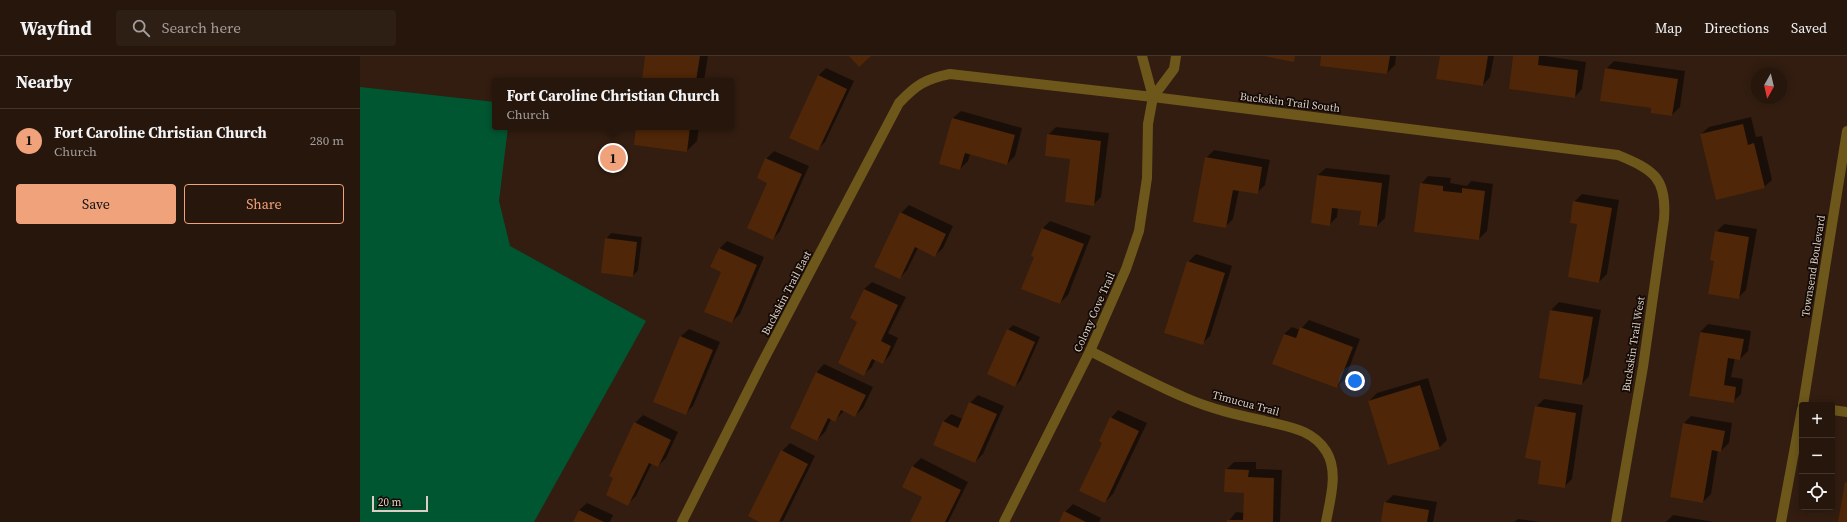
<!DOCTYPE html>
<meta charset="utf-8">
<style>
body{margin:0;font-family:"Source Serif 4",serif;background:#2e1f15;color:#f1f3f6}
.controls{position:absolute;right:12px;bottom:12px;display:grid;overflow:hidden;border-radius:4px;box-shadow:0 2px 10px #0003}
.controls button{width:36px;height:36px;display:grid;place-items:center;padding:0;border:0;border-bottom:1px solid #42352d;background:#26160c;color:#f1f3f6;font:20px sans-serif}
.compass{position:absolute;left:1391px;top:12px;width:36px;height:36px;border-radius:50%;background:#26160c;box-shadow:0 2px 10px #0003;rotate:188deg}
.scale{position:absolute;left:12px;bottom:10px;width:56px;box-sizing:border-box;padding-left:4px;border:2px solid #ddcfc6;border-top:0;font-size:11px;line-height:14px;white-space:nowrap;color:#ddcfc6;-webkit-text-stroke:3px #130a05;paint-order:stroke}
.you{position:absolute;left:995px;top:325px;width:14px;height:14px;margin:-10px;border:3px solid #fff;border-radius:50%;background:#1a73e8;box-shadow:0 0 0 6px #1a73e833}
.badge{display:grid;place-items:center;width:26px;height:26px;border-radius:50%;background:#f0a27a;color:#111;font-size:13px;font-weight:700}
.pin{position:absolute;translate:-50% -50%;border:2px solid #fff;box-shadow:0 1px 4px #0006}
.popup{position:absolute;left:132px;top:22px;width:242px;height:52px;box-sizing:border-box;display:grid;place-content:center;border-radius:4px;background:#26160c;filter:drop-shadow(0 1px 3px #0005);font-size:13px;white-space:nowrap;color:#a49f9d}
.popup b{font-size:15px;color:#f1f3f6}
.popup::after{content:'';position:absolute;left:50%;top:100%;margin-left:-8px;border:8px solid transparent;border-top-color:#26160c}
.list{margin:0;padding:0;list-style:none}
h2{display:flex;justify-content:space-between;align-items:center;height:52px;margin:0;padding:0 16px;font-size:17px}
h2 small{font-size:13px;font-weight:400;color:#a49f9d}
.list li{display:grid;grid-template-columns:26px 1fr auto;gap:12px;align-items:center;box-sizing:border-box;height:64px;padding:0 16px;border-top:1px solid #42352d}
.list b{display:block;font-size:15px;white-space:nowrap}
.list p{margin:0;font-size:13px;white-space:nowrap;color:#a49f9d}
.list em{font-size:13px;font-style:normal;color:#a49f9d}
.actions{display:flex;gap:8px;padding:12px 16px}
.actions a{flex:1;padding:9px 0;border:1px solid #f0a27a;border-radius:4px;text-align:center;font-size:14px;color:#f0a27a}
.actions .main{background:#f0a27a;color:#111}
.icon{flex:none;width:22px;height:22px;fill:none;stroke:currentColor;stroke-width:2;stroke-linecap:round;stroke-linejoin:round}
.map{position:relative;flex:none;width:1487px;height:466px;overflow:hidden}
header{display:flex;align-items:center;gap:24px;box-sizing:border-box;height:56px;padding:0 20px;background:#26160c;border-bottom:1px solid #42352d}
header strong{font-size:19px}
nav{display:flex;gap:22px;margin-inline-start:auto;font-size:14px}
.search{width:280px;height:36px;background:#2e1f15;display:flex;align-items:center;gap:10px;box-sizing:border-box;padding:0 14px;border-radius:4px;color:#a49f9d;font-size:15px}
main{display:flex}
aside{flex:1;background:#26160c}
.map>svg:first-child{display:block}
.green{fill:#005631}
.shadow{fill:#0007}
.building{fill:#4f2607}
.lines{fill:none;stroke-linecap:round;stroke-linejoin:round}
.minor{stroke:#6d571b;stroke-width:10}
.labels{text-anchor:middle;stroke-width:3.5;stroke-linejoin:round;paint-order:stroke}
.street-label{font-size:11px;fill:#ddcfc6;stroke:#130a05}
</style>
<header>
<strong>Wayfind</strong>
<div class="search"><svg class="icon" aria-label="search" viewBox="0 0 24 24"><circle cx="10" cy="10" r="6"/><path d="M15 15l6 6"/></svg>Search here</div>
<nav><a>Map</a><a>Directions</a><a>Saved</a></nav>
</header>
<main>
<aside>
<h2>Nearby<small></small></h2>
<ul class="list">
<li><span class="badge">1</span><div><b>Fort Caroline Christian Church</b><p>Church</p></div><em>280 m</em></li>
</ul>
<div class="actions"><a class="main">Save</a><a>Share</a></div>
</aside>
<div class="map">
<svg width="1487" height="466" viewBox="0 0 1487 466">
<rect width="100%" height="100%" fill="#321d10"/>
<path class="green" d="M 0,31 L 135,46 L 135,71 L 148,71 L 139,145 L 150,190 L 286,265 L 174,466 L 0,466 Z"/>
<g class="shadow">
<path d="M 286,0 L 348,0 L 344,25 L 283,25 Z"/>
<path d="M 962,0 L 1036,0 L 1035,9 L 1027,17 Z"/>
<path d="M 1081,0 L 1134,0 L 1130,21 L 1123,29 Z"/>
<path d="M 1154,0 L 1185,0 L 1226,6 L 1222,33 L 1215,41 Z"/>
<path d="M 1254,5 L 1325,15 L 1320,51 L 1312,59 L 1293,51 L 1246,13 Z"/>
<path d="M 466,12 L 494,25 L 465,86 L 457,94 L 458,20 Z"/>
<path d="M 601,55 L 662,72 L 655,100 L 647,108 L 610,98 L 608,105 L 600,113 L 593,62 Z"/>
<path d="M 1391,61 L 1396,81 L 1402,80 L 1412,124 L 1404,131 L 1341,78 L 1349,71 Z"/>
<path d="M 277,71 L 339,71 L 337,85 L 327,95 Z"/>
<path d="M 696,71 L 749,77 L 741,141 L 733,149 L 711,103 L 688,79 Z"/>
<path d="M 854,94 L 910,104 L 905,129 L 897,137 L 879,134 L 873,163 L 865,171 L 846,102 Z"/>
<path d="M 414,95 L 449,110 L 420,175 L 413,183 L 406,103 Z"/>
<path d="M 966,112 L 1030,119 L 1025,162 L 1017,170 L 1002,154 L 978,151 L 977,161 L 969,169 L 958,119 Z"/>
<path d="M 1068,120 L 1091,122 L 1090,127 L 1107,130 L 1111,125 L 1133,128 L 1127,175 L 1119,183 L 1061,128 Z"/>
<path d="M 1222,138 L 1259,144 L 1247,218 L 1239,226 L 1218,167 L 1214,146 Z"/>
<path d="M 549,149 L 593,170 L 583,192 L 575,200 L 558,192 L 547,214 L 540,222 L 541,157 Z"/>
<path d="M 690,165 L 731,180 L 708,239 L 700,247 L 675,200 L 682,173 Z"/>
<path d="M 1364,168 L 1397,173 L 1386,234 L 1378,242 L 1355,204 L 1356,176 Z"/>
<path d="M 251,177 L 282,181 L 278,214 L 273,220 L 246,183 Z"/>
<path d="M 367,185 L 404,201 L 380,258 L 372,266 L 359,193 Z"/>
<path d="M 836,198 L 872,210 L 850,280 L 842,288 L 828,206 Z"/>
<path d="M 512,226 L 546,241 L 528,277 L 538,282 L 530,299 L 523,307 L 515,304 L 512,311 L 504,318 L 498,265 L 504,233 Z"/>
<path d="M 1199,246 L 1241,254 L 1229,320 L 1222,328 L 1191,254 Z"/>
<path d="M 949,264 L 1000,283 L 985,323 L 977,331 L 924,278 L 932,271 L 940,274 Z"/>
<path d="M 1348,268 L 1391,275 L 1388,295 L 1380,303 L 1375,302 L 1371,321 L 1383,323 L 1381,338 L 1373,346 L 1330,339 L 1340,276 Z"/>
<path d="M 653,269 L 680,281 L 661,324 L 655,330 L 648,274 Z"/>
<path d="M 329,273 L 360,286 L 333,350 L 325,358 L 294,345 L 321,280 Z"/>
<path d="M 464,308 L 513,331 L 503,352 L 495,360 L 484,355 L 475,364 L 471,363 L 465,376 L 457,384 L 431,371 L 457,316 Z"/>
<path d="M 1068,322 L 1087,384 L 1079,392 L 1009,345 L 1017,337 Z"/>
<path d="M 618,339 L 644,350 L 623,398 L 615,406 L 583,366 L 591,358 L 603,363 L 610,347 Z"/>
<path d="M 1184,343 L 1223,349 L 1212,423 L 1204,431 L 1182,404 L 1176,351 Z"/>
<path d="M 758,354 L 787,367 L 753,438 L 745,446 L 743,386 L 751,362 Z"/>
<path d="M 283,359 L 318,376 L 306,402 L 298,410 L 292,407 L 276,440 L 268,448 L 275,367 Z"/>
<path d="M 1331,360 L 1372,367 L 1369,387 L 1361,395 L 1358,394 L 1351,438 L 1343,446 L 1323,368 Z"/>
<path d="M 430,387 L 455,400 L 423,465 L 401,466 L 422,395 Z"/>
<path d="M 561,402 L 608,426 L 588,466 L 551,466 L 564,440 L 543,430 L 553,410 Z"/>
<path d="M 874,406 L 896,406 L 896,413 L 922,414 L 920,466 L 868,466 L 876,456 L 884,457 L 885,436 L 866,414 Z"/>
<path d="M 1033,439 L 1077,446 L 1073,466 L 1022,466 L 1025,447 Z"/>
<path d="M 227,447 L 253,459 L 250,466 L 214,466 L 219,454 Z"/>
<path d="M 713,448 L 741,462 L 739,466 L 700,466 L 705,456 Z"/>
<path d="M 1313,459 L 1354,466 L 1306,466 Z"/>
<path d="M 1158,463 L 1180,466 L 1154,466 Z"/>
</g>
<g class="building">
<path d="M 285,0 L 340,0 L 336,25 L 282,25 Z"/>
<path d="M 489,0 L 511,0 L 499,11 Z"/>
<path d="M 904,0 L 935,0 L 934,6 Z"/>
<path d="M 961,0 L 1030,0 L 1027,18 L 960,10 Z"/>
<path d="M 1080,0 L 1128,0 L 1123,30 L 1076,23 Z"/>
<path d="M 1153,0 L 1179,0 L 1178,9 L 1218,14 L 1215,42 L 1149,33 Z"/>
<path d="M 1245,12 L 1318,23 L 1312,60 L 1291,57 L 1291,52 L 1240,45 Z"/>
<path d="M 458,19 L 487,33 L 458,95 L 429,82 Z"/>
<path d="M 592,62 L 655,79 L 647,109 L 605,97 L 600,114 L 579,108 Z"/>
<path d="M 1383,68 L 1388,89 L 1394,87 L 1405,132 L 1356,144 L 1340,78 Z"/>
<path d="M 276,71 L 330,71 L 327,96 L 274,89 Z"/>
<path d="M 687,78 L 741,85 L 734,150 L 705,146 L 710,103 L 685,100 Z"/>
<path d="M 845,101 L 902,111 L 898,138 L 873,134 L 866,172 L 833,166 Z"/>
<path d="M 405,102 L 442,118 L 413,184 L 387,172 L 407,127 L 397,122 Z"/>
<path d="M 957,119 L 1022,127 L 1017,171 L 999,169 L 1001,155 L 972,152 L 970,170 L 951,167 Z"/>
<path d="M 1060,127 L 1083,130 L 1083,135 L 1102,137 L 1102,132 L 1125,135 L 1119,184 L 1054,176 Z"/>
<path d="M 1213,145 L 1252,152 L 1239,227 L 1208,221 L 1217,168 L 1210,167 Z"/>
<path d="M 540,156 L 586,178 L 575,201 L 555,191 L 540,223 L 514,211 Z"/>
<path d="M 682,172 L 724,188 L 700,248 L 661,233 L 674,201 L 671,200 Z"/>
<path d="M 1355,175 L 1389,181 L 1379,243 L 1348,238 L 1354,205 L 1350,204 Z"/>
<path d="M 245,182 L 277,186 L 273,221 L 241,217 Z"/>
<path d="M 359,192 L 397,209 L 372,267 L 344,256 L 361,216 L 350,211 Z"/>
<path d="M 827,205 L 865,217 L 843,289 L 804,277 Z"/>
<path d="M 504,233 L 538,249 L 521,285 L 531,290 L 523,308 L 512,303 L 504,320 L 478,307 L 497,266 L 490,262 Z"/>
<path d="M 1190,254 L 1233,261 L 1222,329 L 1179,322 Z"/>
<path d="M 940,271 L 993,291 L 977,332 L 912,308 L 924,278 L 936,282 Z"/>
<path d="M 647,273 L 675,286 L 655,331 L 627,318 Z"/>
<path d="M 1340,276 L 1384,283 L 1380,304 L 1368,302 L 1364,329 L 1376,331 L 1374,347 L 1329,340 Z"/>
<path d="M 320,280 L 353,294 L 326,359 L 293,346 Z"/>
<path d="M 456,316 L 506,339 L 495,361 L 481,354 L 475,366 L 468,362 L 457,385 L 430,372 Z"/>
<path d="M 1060,329 L 1080,393 L 1028,409 L 1008,345 Z"/>
<path d="M 609,346 L 637,358 L 615,407 L 573,389 L 583,365 L 598,372 Z"/>
<path d="M 1175,350 L 1216,357 L 1205,432 L 1178,428 L 1181,405 L 1165,402 Z"/>
<path d="M 750,361 L 779,375 L 745,447 L 719,435 L 742,387 L 739,385 Z"/>
<path d="M 274,366 L 311,384 L 298,411 L 289,407 L 268,450 L 246,439 L 253,422 L 249,420 Z"/>
<path d="M 1323,367 L 1365,375 L 1361,396 L 1352,394 L 1343,447 L 1310,441 Z"/>
<path d="M 421,394 L 448,408 L 419,466 L 399,466 L 388,460 Z"/>
<path d="M 552,410 L 601,434 L 585,466 L 550,466 L 562,441 L 542,431 Z"/>
<path d="M 865,413 L 889,414 L 888,421 L 914,422 L 913,466 L 867,466 L 867,464 L 883,464 L 884,437 L 864,436 Z"/>
<path d="M 1485,426 L 1487,427 L 1487,466 L 1478,466 Z"/>
<path d="M 1024,446 L 1069,454 L 1067,466 L 1021,466 Z"/>
<path d="M 219,454 L 244,466 L 213,466 Z"/>
<path d="M 704,455 L 726,466 L 699,466 Z"/>
</g>
<g class="lines">
<g class="minor">
<path d="M 793,41 L 814,13 L 816,0"/>
<path d="M 730,295 C 762,311 793,328 826,342 C 851,353 878,359 905,365 C 928,371 952,373 966,395 C 979,415 970,444 966,466"/>
<path d="M 1443,349 L 1487,75"/>
<path d="M 1472,354 L 1487,356"/>
<path d="M 322,466 L 401,309 L 539,47 C 556,29 565,23 590,18 L 793,41 L 1258,99 C 1294,114 1307,122 1304,163 L 1283,311 L 1256,466"/>
<path d="M 644,466 L 730,295 L 766,213 L 779,175 L 787,122 L 788,68 L 793,41 L 782,0"/>
<path d="M 1421,466 L 1442,353"/>
</g>
</g>
<g class="labels">
<g class="street-label">
<text transform="translate(930 46) rotate(7)" y="4">Buckskin Trail South</text>
<text transform="translate(1453 210) rotate(-81)" y="4">Townsend Boulevard</text>
<text transform="translate(426 237) rotate(-62)" y="4">Buckskin Trail East</text>
<text transform="translate(734 256) rotate(-66)" y="4">Colony Cove Trail</text>
<text transform="translate(1273 288) rotate(-81)" y="4">Buckskin Trail West</text>
<text transform="translate(886 347) rotate(15)" y="4">Timucua Trail</text>
</g>
</g>
</svg>
<div class="controls">
<button>+</button>
<button>−</button>
<button><svg class="icon" aria-label="locate" viewBox="0 0 24 24"><circle cx="12" cy="12" r="6"/><path d="M12 2v4M12 18v4M2 12h4M18 12h4"/></svg></button>
</div>
<svg class="compass" viewBox="-18 -18 36 36"><path d="M0-13l5 13h-10z" fill="#e53935"/><path d="M0 13l5-13h-10z" fill="#a49f9d"/></svg>
<div class="scale">20 m</div>
<div class="you"></div>
<div class="pin badge" style="left:253px;top:102px">1</div>
<div class="popup"><b>Fort Caroline Christian Church</b>Church</div>
</div>
</main>
